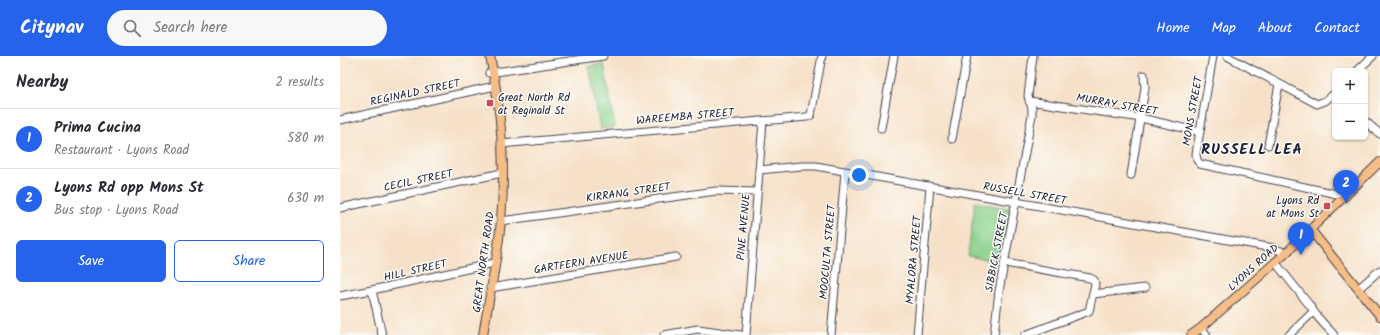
<!DOCTYPE html>
<meta charset="utf-8">
<style>
body{margin:0;font-family:Kalam,sans-serif;background:#f7f7f7;color:#2b2b33}
.controls{position:absolute;right:12px;top:12px;display:grid;overflow:hidden;border-radius:6px;box-shadow:0 1px 3px #0004}
.controls button{width:36px;height:36px;display:grid;place-items:center;padding:0;border:0;border-bottom:1px solid #e1e1e2;background:#fff;color:#2b2b33;font:20px sans-serif}
.you{position:absolute;left:519px;top:119px;width:14px;height:14px;margin:-10px;border:3px solid #fff;border-radius:50%;background:#1a73e8;box-shadow:0 0 0 6px #1a73e833}
.badge{display:grid;place-items:center;width:26px;height:26px;border-radius:50%;background:#2563eb;color:#fff;font-size:13px;font-weight:700}
.pin{position:absolute;translate:-50% -33px;filter:drop-shadow(0 1px 2px #0008)}
.pin::after{content:'';position:absolute;top:21px;width:14px;height:12px;background:inherit;clip-path:polygon(0 0,100% 0,50% 100%)}
.list{margin:0;padding:0;list-style:none}
h2{display:flex;justify-content:space-between;align-items:center;height:52px;margin:0;padding:0 16px;font-size:17px}
h2 small{font-size:13px;font-weight:400;color:#7c7c81}
.list li{display:grid;grid-template-columns:26px 1fr auto;gap:12px;align-items:center;box-sizing:border-box;height:60px;padding:0 16px;border-top:1px solid #e1e1e2}
.list b{display:block;font-size:15px;white-space:nowrap}
.list p{margin:0;font-size:13px;white-space:nowrap;color:#7c7c81}
.list em{font-size:13px;font-style:normal;color:#7c7c81}
.actions{display:flex;gap:8px;padding:12px 16px}
.actions a{flex:1;padding:9px 0;border:1px solid #2563eb;border-radius:6px;text-align:center;font-size:14px;color:#2563eb}
.actions .main{background:#2563eb;color:#fff}
.icon{flex:none;width:22px;height:22px;fill:none;stroke:currentColor;stroke-width:2;stroke-linecap:round;stroke-linejoin:round}
.map{position:relative;flex:none;width:1040px;height:279px;overflow:hidden}
header{display:flex;align-items:center;gap:24px;box-sizing:border-box;height:56px;padding:0 20px;background:#2563eb;color:#fff}
header strong{font-size:19px}
nav{display:flex;gap:22px;margin-inline-start:auto;font-size:14px}
.search{width:280px;height:36px;background:#f7f7f7;display:flex;align-items:center;gap:10px;box-sizing:border-box;padding:0 14px;border-radius:22px;color:#7c7c81;font-size:15px}
main{display:flex}
aside{flex:1;background:#fff}
.map>svg:first-child{display:block}
.green{fill:#8ad08a;stroke:#567962}
.lines{fill:none;stroke-linecap:round;stroke-linejoin:round}
.minor-casing{stroke:#423f50;stroke-width:9}
.major-casing{stroke:#423f50;stroke-width:10}
.minor{stroke:#fff;stroke-width:7}
.major{stroke:#f6be87;stroke-width:8}
.poi-dot{fill:#d1495b;stroke:#fdfcf7;stroke-width:1.5}
.labels{text-anchor:middle;stroke-width:3;stroke-linejoin:round;paint-order:stroke}
.street-label{font-size:11px;fill:#22223b;stroke:#fdfcf7}
.poi-label{font-size:11px;fill:#22223b;stroke:#fdfcf7;text-anchor:start}
.district-label{font-size:15px;font-weight:bold;letter-spacing:1px;fill:#22223b;stroke:#fdfcf7}
</style>
<header>
<strong>Citynav</strong>
<div class="search"><svg class="icon" aria-label="search" viewBox="0 0 24 24"><circle cx="10" cy="10" r="6"/><path d="M15 15l6 6"/></svg>Search here</div>
<nav><a>Home</a><a>Map</a><a>About</a><a>Contact</a></nav>
</header>
<main>
<aside>
<h2>Nearby<small>2 results</small></h2>
<ul class="list">
<li><span class="badge">1</span><div><b>Prima Cucina</b><p>Restaurant · Lyons Road</p></div><em>580 m</em></li>
<li><span class="badge">2</span><div><b>Lyons Rd opp Mons St</b><p>Bus stop · Lyons Road</p></div><em>630 m</em></li>
</ul>
<div class="actions"><a class="main">Save</a><a>Share</a></div>
</aside>
<div class="map">
<svg width="1040" height="279" viewBox="0 0 1040 279">
<rect width="100%" height="100%" fill="#fdfcf7"/>
<filter id="ink" filterUnits="userSpaceOnUse"><feTurbulence type="fractalNoise" baseFrequency=".025" numOctaves="2"/><feDisplacementMap in="SourceGraphic" scale="8" xChannelSelector="R" yChannelSelector="G"/><feConvolveMatrix kernelMatrix="1 2 1 2 8 2 1 2 1" color-interpolation-filters="sRGB"/></filter>
<filter id="wash" filterUnits="userSpaceOnUse"><feTurbulence type="fractalNoise" baseFrequency=".012" numOctaves="4" result="noise"/><feDisplacementMap in="SourceGraphic" scale="16" xChannelSelector="R" yChannelSelector="G"/><feGaussianBlur stdDeviation="0.9" result="paint"/><feColorMatrix in="noise" values="0 0 0 0 0 0 0 0 0 0 0 0 0 0 0 0 0 1.4 0 .05"/><feComposite in="paint" operator="in"/></filter>
<g filter="url(#wash)">
<rect width="100%" height="100%" fill="#f6e1c8"/>
<g class="green">
<path d="M 264,8 L 275,71 L 260,73 L 249,10 Z"/>
<path d="M 635,146 L 671,153 L 660,206 L 628,200 Z"/>
</g>
</g>
<g filter="url(#ink)">
<g class="lines">
<defs>
<g id="minor">
<path d="M 873,0 L 856,98 L 857,104 L 860,108 L 1006,140"/>
<path d="M 887,0 L 977,48 L 985,45 L 995,37"/>
<path d="M 1017,15 L 1033,0"/>
<path d="M 149,17 L 263,0"/>
<path d="M 689,45 L 801,62 L 860,76"/>
<path d="M 0,64 L 155,30"/>
<path d="M 1025,65 L 1040,78"/>
<path d="M 541,72 L 554,0"/>
<path d="M 612,83 L 627,0"/>
<path d="M 161,88 L 467,61 L 471,59 L 482,0"/>
<path d="M 928,89 L 939,28"/>
<path d="M 419,114 L 461,110 L 476,110 L 933,192 L 946,197"/>
<path d="M 791,119 L 805,32 L 804,19"/>
<path d="M 0,152 L 162,117"/>
<path d="M 161,165 L 376,135 L 417,136"/>
<path d="M 935,206 L 971,251 C 976,261 986,270 994,279"/>
<path d="M 665,207 L 750,222 L 754,224 L 755,228 L 749,255 L 685,279"/>
<path d="M 150,232 L 336,201"/>
<path d="M 1018,233 L 1040,214"/>
<path d="M 32,234 L 42,279"/>
<path d="M 753,238 L 805,232"/>
<path d="M 0,240 L 32,234 L 154,207"/>
<path d="M 861,272 L 867,279"/>
<path d="M 324,279 L 358,273 L 401,279"/>
<path d="M 406,279 L 423,65"/>
<path d="M 491,279 L 505,116"/>
<path d="M 577,279 L 590,131"/>
<path d="M 654,279 L 659,235 L 692,59 L 692,52 L 688,40 L 693,0"/>
<path d="M 949,279 L 973,256"/>
</g>
<g id="major">
<path d="M 970,173 L 1040,260"/>
<path d="M 143,279 C 149,241 158,202 161,164 C 166,110 161,53 150,0"/>
<path d="M 851,279 L 861,272 L 946,197 L 1040,106"/>
</g>
</defs>
<use href="#minor" class="minor-casing"/>
<use href="#major" class="major-casing"/>
<use href="#minor" class="minor"/>
<use href="#major" class="major"/>
</g>
</g>
<g class="poi-dot">
<rect x="146" y="43" width="8" height="8" rx="2"/>
<rect x="983" y="146" width="8" height="8" rx="2"/>
</g>
<g class="labels">
<g class="street-label">
<text transform="translate(75 36) rotate(-12)" y="4">REGINALD STREET</text>
<text transform="translate(777 48) rotate(10)" y="4">MURRAY STREET</text>
<text transform="translate(852 55) rotate(-80)" y="4">MONS STREET</text>
<text transform="translate(345 60) rotate(-5)" y="4">WAREEMBA STREET</text>
<text transform="translate(78 124) rotate(-12)" y="4">CECIL STREET</text>
<text transform="translate(288 136) rotate(-8)" y="4">KIRRANG STREET</text>
<text transform="translate(685 137) rotate(10)" y="4">RUSSELL STREET</text>
<text transform="translate(403 171) rotate(-85)" y="4">PINE AVENUE</text>
<text transform="translate(487 196) rotate(-85)" y="4">MOOCULTA STREET</text>
<text transform="translate(656 196) rotate(-79)" y="4">SIBBICK STREET</text>
<text transform="translate(573 204) rotate(-85)" y="4">MYALORA STREET</text>
<text transform="translate(143 206) rotate(-82)" y="4">GREAT NORTH ROAD</text>
<text transform="translate(241 206) rotate(-9)" y="4">GARTFERN AVENUE</text>
<text transform="translate(913 211) rotate(-42)" y="4">LYONS ROAD</text>
<text transform="translate(75 214) rotate(-13)" y="4">HILL STREET</text>
</g>
<g class="poi-label">
<text x="158" y="45">Great North Rd<tspan x="158" dy="13">at Reginald St</tspan></text>
<text x="979" y="148" text-anchor="end">Lyons Rd<tspan x="979" dy="13">at Mons St</tspan></text>
</g>
<g class="district-label">
<text x="912" y="98">RUSSELL LEA</text>
</g>
</g>
</svg>
<div class="controls">
<button>+</button>
<button>−</button>
</div>
<div class="you"></div>
<div class="pin badge" style="left:961px;top:199px">1</div>
<div class="pin badge" style="left:1006px;top:147px">2</div>
</div>
</main>
